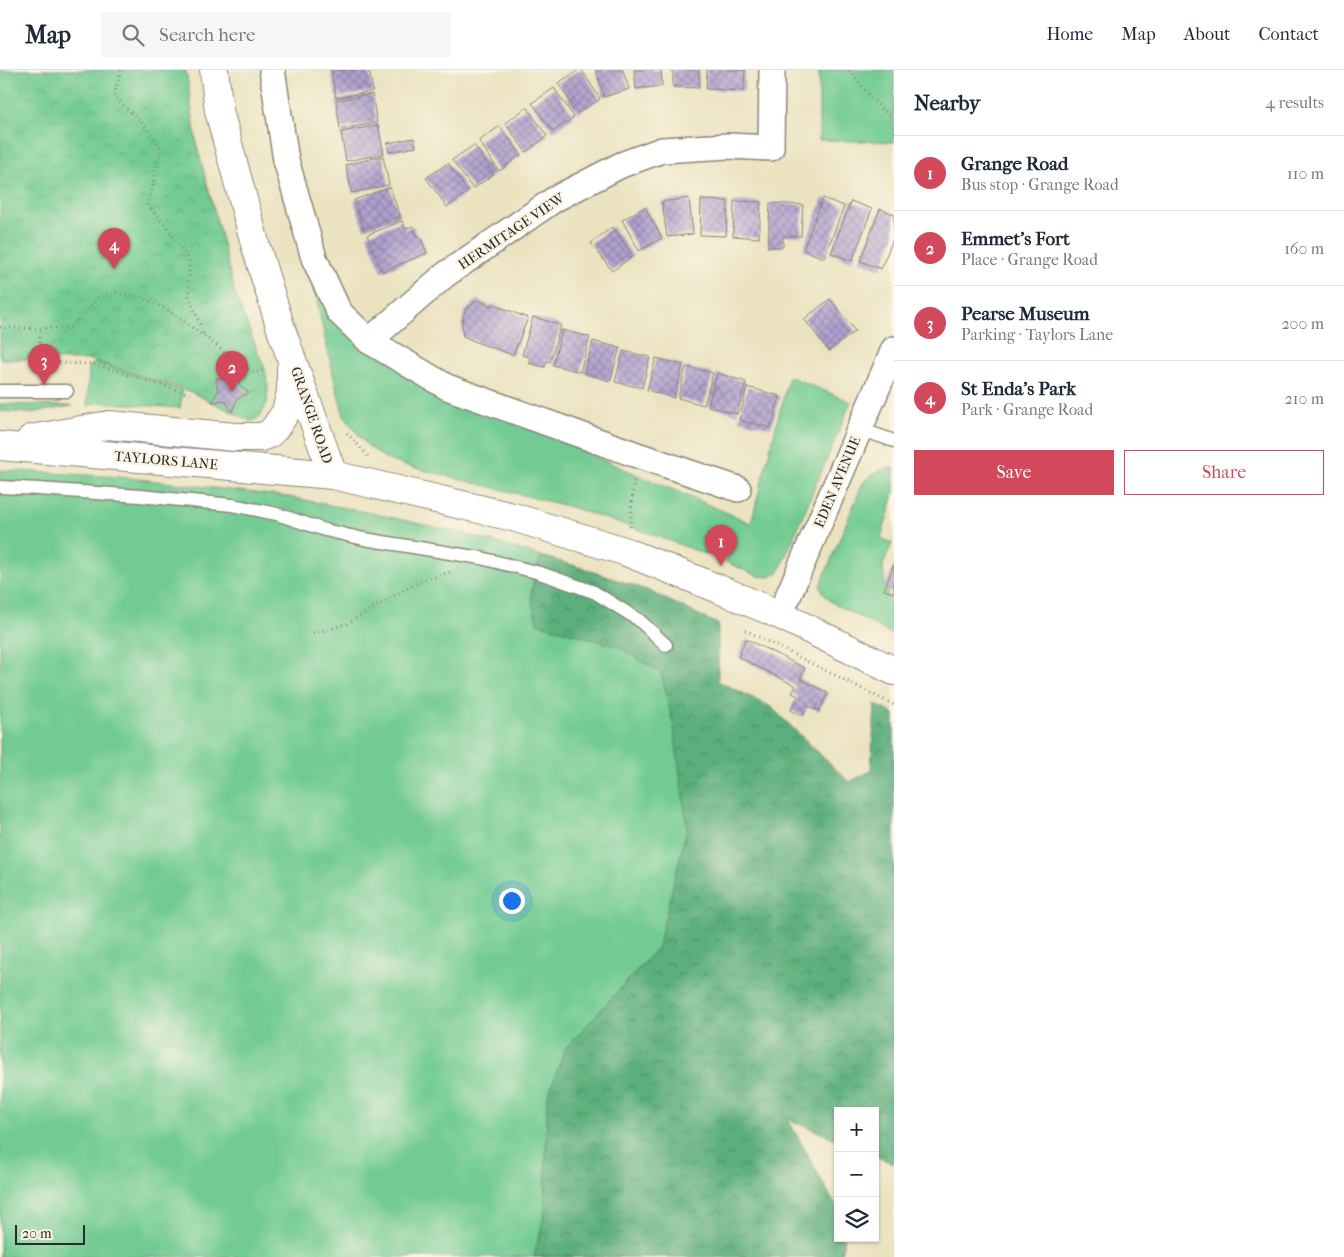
<!DOCTYPE html>
<meta charset="utf-8">
<style>
body{margin:0;font-family:"IM FELL French Canon",serif;background:#f6f6f7;color:#1f2937}
.controls{position:absolute;right:15px;bottom:15px;display:grid;overflow:hidden;border-radius:0px;box-shadow:0 1px 4px #0004}
.controls button{width:45px;height:45px;display:grid;place-items:center;padding:0;border:0;border-bottom:1px solid #e0e1e3;background:#fff;color:#1f2937;font:25px sans-serif}
.scale{position:absolute;left:15px;bottom:12px;width:70px;box-sizing:border-box;padding-left:5px;border:2px solid #2b2b2b;border-top:0;font-size:14px;line-height:18px;white-space:nowrap;color:#2b2b2b;-webkit-text-stroke:4px #fcf5e5;paint-order:stroke}
.you{position:absolute;left:511px;top:830px;width:18px;height:18px;margin:-12px;border:4px solid #fff;border-radius:50%;background:#1a73e8;box-shadow:0 0 0 8px #1a73e833}
.badge{display:grid;place-items:center;width:32px;height:32px;border-radius:50%;background:#d1495b;color:#fff;font-size:16px;font-weight:700}
.pin{position:absolute;translate:-50% -41px;filter:drop-shadow(0 1px 2px #0008)}
.pin::after{content:'';position:absolute;top:26px;width:18px;height:15px;background:inherit;clip-path:polygon(0 0,100% 0,50% 100%)}
.list{margin:0;padding:0;list-style:none}
h2{display:flex;justify-content:space-between;align-items:center;height:65px;margin:0;padding:0 20px;font-size:21px}
h2 small{font-size:16px;font-weight:400;color:#747a83}
.list li{display:grid;grid-template-columns:32px 1fr auto;gap:15px;align-items:center;box-sizing:border-box;height:75px;padding:0 20px;border-top:1px solid #e0e1e3}
.list b{display:block;font-size:19px;white-space:nowrap}
.list p{margin:0;font-size:16px;white-space:nowrap;color:#747a83}
.list em{font-size:16px;font-style:normal;color:#747a83}
.actions{display:flex;gap:10px;padding:15px 20px}
.actions a{flex:1;padding:11px 0;border:1px solid #d1495b;border-radius:0px;text-align:center;font-size:18px;color:#d1495b}
.actions .main{background:#d1495b;color:#fff}
.icon{flex:none;width:28px;height:28px;fill:none;stroke:currentColor;stroke-width:2;stroke-linecap:round;stroke-linejoin:round}
.map{position:relative;flex:none;width:894px;height:1187px;overflow:hidden}
header{display:flex;align-items:center;gap:30px;box-sizing:border-box;height:70px;padding:0 25px;background:#fff;border-bottom:1px solid #e0e1e3}
header strong{font-size:24px}
nav{display:flex;gap:28px;margin-inline-start:auto;font-size:18px}
.search{width:350px;height:45px;background:#f6f6f7;display:flex;align-items:center;gap:12px;box-sizing:border-box;padding:0 18px;border-radius:0px;color:#747a83;font-size:19px}
main{display:flex}
aside{flex:1;background:#fff}
.map>svg:first-child{display:block}
.green{fill:#71cb92;stroke:#4e7b5e}
.forest{fill:url(#forest-crowns);stroke:#446d54}
.park{fill:url(#park-crowns);stroke:#4e7b5e}
.building{fill:url(#building-cross-hatch)}
.lines{fill:none;stroke-linecap:round;stroke-linejoin:round}
.service-casing{stroke:#8b8676;stroke-width:15}
.minor-casing{stroke:#8b8676;stroke-width:28}
.secondary-casing{stroke:#8b8676;stroke-width:30}
.path{stroke:#8b8676;stroke-width:3;stroke-dasharray:1 4;stroke-linecap:butt}
.service{stroke:#fff;stroke-width:12}
.minor{stroke:#fff;stroke-width:25}
.secondary{stroke:#fff;stroke-width:28}
.labels{text-anchor:middle;stroke-width:5;stroke-linejoin:round;paint-order:stroke}
.street-label{font-size:14px;fill:#2b2b2b;stroke:#fcf5e5}
</style>
<header>
<strong>Map</strong>
<div class="search"><svg class="icon" aria-label="search" viewBox="0 0 24 24"><circle cx="10" cy="10" r="6"/><path d="M15 15l6 6"/></svg>Search here</div>
<nav><a>Home</a><a>Map</a><a>About</a><a>Contact</a></nav>
</header>
<main>
<div class="map">
<svg width="894" height="1187" viewBox="0 0 894 1187">
<defs>
<pattern id="forest-crowns" width="20" height="18" patternUnits="userSpaceOnUse" patternTransform="scale(1.25)"><rect width="20" height="18" fill="#5caf7c"/><path d="M2 6a3 3 0 1 1 6 0M12 15a3 3 0 1 1 6 0" fill="none" stroke="#4c8f66"/></pattern>
<pattern id="park-crowns" width="20" height="18" patternUnits="userSpaceOnUse" patternTransform="scale(1.25)"><rect width="20" height="18" fill="#71cb92"/><path d="M2 6a3 3 0 1 1 6 0M12 15a3 3 0 1 1 6 0" fill="none" stroke="#62ae7e"/></pattern>
<pattern id="building-cross-hatch" width="8" height="8" patternUnits="userSpaceOnUse" patternTransform="scale(1.25)"><rect width="8" height="8" fill="#afa1cf"/><path d="M0 0l8 8M0 8l8-8" fill="none" stroke="#8f83a8"/></pattern>
</defs>
<rect width="100%" height="100%" fill="#fcf5e5"/>
<filter id="ink" filterUnits="userSpaceOnUse"><feTurbulence type="fractalNoise" baseFrequency=".02" numOctaves="2"/><feDisplacementMap in="SourceGraphic" scale="10" xChannelSelector="R" yChannelSelector="G"/><feConvolveMatrix kernelMatrix="1 2 1 2 8 2 1 2 1" color-interpolation-filters="sRGB"/></filter>
<filter id="wash" filterUnits="userSpaceOnUse"><feTurbulence type="fractalNoise" baseFrequency=".0096" numOctaves="4" result="noise"/><feDisplacementMap in="SourceGraphic" scale="20" xChannelSelector="R" yChannelSelector="G"/><feGaussianBlur stdDeviation="1.12" result="paint"/><feColorMatrix in="noise" values="0 0 0 0 0 0 0 0 0 0 0 0 0 0 0 0 0 1.4 0 .05"/><feComposite in="paint" operator="in"/></filter>
<g filter="url(#wash)">
<rect width="100%" height="100%" fill="#ebe2c0"/>
<g class="green">
<path d="M 819,0 L 894,0 L 894,72 L 819,70 Z"/>
<path d="M 312,211 L 460,329 L 751,453 L 789,306 L 851,332 L 779,502 L 770,507 L 758,506 L 726,492 L 729,483 L 712,476 L 708,485 L 643,461 L 567,436 L 411,397 L 388,390 L 372,379 L 363,371 L 344,346 L 336,317 Z"/>
<path d="M 95,292 L 183,321 L 180,338 L 99,332 L 87,336 L 89,296 Z"/>
<path d="M 0,334 L 73,336 L 30,343 L 0,341 Z"/>
<path d="M 894,398 L 894,424 L 881,468 L 892,473 L 883,496 L 885,515 L 894,543 L 894,565 L 831,532 L 824,524 L 820,516 L 863,413 C 872,403 881,399 894,398 Z"/>
<path d="M 0,400 L 122,407 L 289,427 L 371,443 L 462,463 L 582,498 L 649,521 L 709,671 L 652,1187 L 0,1187 Z"/>
</g>
<path class="forest" d="M 541,486 L 582,498 L 649,521 L 718,554 L 718,611 L 771,637 L 849,712 L 871,701 L 875,634 L 894,644 L 894,1094 L 875,1086 L 875,1041 L 838,1041 L 838,1070 L 788,1049 L 838,1140 L 838,1168 L 845,1168 L 840,1187 L 534,1187 L 545,1141 L 547,1028 L 565,979 L 658,877 L 687,758 L 674,658 L 661,603 L 619,577 L 537,553 L 531,525 L 535,504 Z"/>
<path class="park" d="M 0,0 L 186,0 L 197,76 L 223,174 L 235,224 L 265,299 L 268,316 L 267,333 L 261,345 L 255,350 L 250,351 L 189,321 L 92,290 L 0,289 Z"/>
<g id="blocks">
<g class="building">
<path d="M 331,0 L 369,0 L 373,21 L 336,28 Z"/>
<path d="M 579,0 L 582,0 L 600,29 L 578,43 L 558,13 Z"/>
<path d="M 596,0 L 623,0 L 629,19 L 604,27 Z"/>
<path d="M 634,0 L 661,0 L 662,16 L 636,19 Z"/>
<path d="M 673,0 L 699,0 L 699,18 L 673,17 Z"/>
<path d="M 707,0 L 745,0 L 744,21 L 706,19 Z"/>
<path d="M 554,18 L 574,47 L 553,62 L 532,33 Z"/>
<path d="M 372,24 L 377,53 L 340,59 L 336,30 Z"/>
<path d="M 527,37 L 547,66 L 526,82 L 505,53 Z"/>
<path d="M 378,55 L 384,84 L 346,91 L 341,62 Z"/>
<path d="M 500,56 L 521,85 L 499,101 L 479,71 Z"/>
<path d="M 414,68 L 416,77 L 389,82 L 387,73 Z"/>
<path d="M 474,75 L 494,104 L 473,119 L 452,90 Z"/>
<path d="M 383,86 L 389,115 L 352,123 L 346,95 Z"/>
<path d="M 448,93 L 468,122 L 447,137 L 426,108 Z"/>
<path d="M 390,117 L 400,146 L 364,159 L 354,130 Z"/>
<path d="M 689,128 L 693,164 L 667,167 L 662,132 Z"/>
<path d="M 823,128 L 844,136 L 824,188 L 803,180 Z"/>
<path d="M 701,130 L 728,131 L 726,166 L 700,165 Z"/>
<path d="M 734,131 L 761,132 L 759,168 L 733,166 Z"/>
<path d="M 851,131 L 872,139 L 852,191 L 831,183 Z"/>
<path d="M 770,133 L 803,135 L 801,166 L 783,166 L 783,177 L 768,177 Z"/>
<path d="M 645,137 L 662,168 L 639,181 L 622,150 Z"/>
<path d="M 880,139 L 894,144 L 894,166 L 881,199 L 860,191 Z"/>
<path d="M 402,151 L 405,159 L 413,156 L 417,167 L 420,166 L 427,183 L 382,202 L 367,165 Z"/>
<path d="M 612,157 L 633,186 L 612,201 L 591,173 Z"/>
<path d="M 830,229 L 855,261 L 829,281 L 804,249 Z"/>
<path d="M 477,230 L 491,236 L 492,234 L 528,248 L 513,285 L 476,272 L 463,266 L 462,252 L 465,241 Z"/>
<path d="M 533,247 L 561,255 L 550,292 L 547,291 L 545,297 L 528,293 L 530,287 L 522,285 Z"/>
<path d="M 562,260 L 590,267 L 580,302 L 553,295 Z"/>
<path d="M 593,271 L 620,278 L 610,311 L 584,303 Z"/>
<path d="M 623,281 L 650,287 L 642,318 L 615,312 Z"/>
<path d="M 656,288 L 683,295 L 674,328 L 647,320 Z"/>
<path d="M 686,297 L 713,303 L 704,335 L 678,328 Z"/>
<path d="M 238,303 L 240,316 L 249,323 L 237,329 L 232,342 L 225,330 L 212,332 L 218,321 L 216,308 L 231,308 Z"/>
<path d="M 717,303 L 746,312 L 737,344 L 708,336 Z"/>
<path d="M 747,317 L 780,326 L 771,358 L 739,350 Z"/>
<path d="M 894,494 L 894,523 L 884,520 Z"/>
<path d="M 746,569 L 805,598 L 800,609 L 828,623 L 819,641 L 808,636 L 803,646 L 791,640 L 798,626 L 792,623 L 796,616 L 738,587 Z"/>
</g>
</g>
</g>
<g filter="url(#ink)">
<use href="#blocks" fill-opacity="0" stroke="#8b8676" stroke-width="1"/>
<g class="lines">
<defs>
<g id="service">
<path d="M 0,321 L 67,321"/>
<path d="M 860,359 L 894,371"/>
<path d="M 0,417 L 38,419 L 140,426 L 232,435 L 277,444 L 325,460 L 364,469 L 481,488 L 540,503 L 594,522 L 639,550 L 666,575"/>
</g>
<g id="minor">
<path d="M 272,0 L 286,90 L 314,188 L 339,242 L 369,271 L 447,317 L 637,385 L 738,419"/>
<path d="M 369,271 L 445,205 L 555,129 L 621,95 L 662,80 L 728,76 L 771,78 L 772,0"/>
<path d="M 780,545 L 894,279"/>
</g>
<g id="secondary">
<path d="M 214,0 L 219,41 L 256,177 L 282,262 L 333,405"/>
<path d="M 31,369 L 109,355 L 235,367 L 261,367 L 269,364 L 275,358 L 286,342 L 291,322 L 291,299"/>
<path d="M 0,376 L 333,405 L 513,447 L 624,481 L 719,519 L 780,545 L 894,601"/>
</g>
</defs>
<use href="#service" class="service-casing"/>
<use href="#minor" class="minor-casing"/>
<use href="#secondary" class="secondary-casing"/>
<g class="path">
<path d="M 121,0 L 114,26 L 146,57 L 161,79 L 148,135 L 170,161 L 189,190 L 189,226 L 205,268"/>
<path d="M 849,0 L 881,39 L 894,47"/>
<path d="M 0,257 L 40,259 L 71,257 L 99,227 L 115,222 L 141,227 L 168,240 L 215,274 L 229,287 L 255,303 L 265,299"/>
<path d="M 39,292 L 94,294 L 190,324"/>
<path d="M 39,303 L 40,259"/>
<path d="M 347,363 L 368,386"/>
<path d="M 630,457 L 634,409"/>
<path d="M 745,560 L 894,635"/>
<path d="M 313,563 L 347,554 L 402,521 L 424,510 L 451,502"/>
</g>
<use href="#service" class="service"/>
<use href="#minor" class="minor"/>
<use href="#secondary" class="secondary"/>
</g>
</g>
<g class="labels">
<g class="street-label">
<text transform="translate(511 161) rotate(-34)" y="5">HERMITAGE VIEW</text>
<text transform="translate(312 345) rotate(71)" y="5">GRANGE ROAD</text>
<text transform="translate(166 390) rotate(5)" y="5">TAYLORS LANE</text>
<text transform="translate(837 412) rotate(-67)" y="5">EDEN AVENUE</text>
</g>
</g>
</svg>
<div class="controls">
<button>+</button>
<button>−</button>
<button><svg class="icon" aria-label="layers" viewBox="0 0 24 24"><path d="M12 4l9 5-9 5-9-5zM3 14l9 5 9-5"/></svg></button>
</div>
<div class="scale">20 m</div>
<div class="you"></div>
<div class="pin badge" style="left:721px;top:496px">1</div>
<div class="pin badge" style="left:232px;top:322px">2</div>
<div class="pin badge" style="left:44px;top:315px">3</div>
<div class="pin badge" style="left:114px;top:199px">4</div>
</div>
<aside>
<h2>Nearby<small>4 results</small></h2>
<ul class="list">
<li><span class="badge">1</span><div><b>Grange Road</b><p>Bus stop · Grange Road</p></div><em>110 m</em></li>
<li><span class="badge">2</span><div><b>Emmet’s Fort</b><p>Place · Grange Road</p></div><em>160 m</em></li>
<li><span class="badge">3</span><div><b>Pearse Museum</b><p>Parking · Taylors Lane</p></div><em>200 m</em></li>
<li><span class="badge">4</span><div><b>St Enda's Park</b><p>Park · Grange Road</p></div><em>210 m</em></li>
</ul>
<div class="actions"><a class="main">Save</a><a>Share</a></div>
</aside>
</main>
